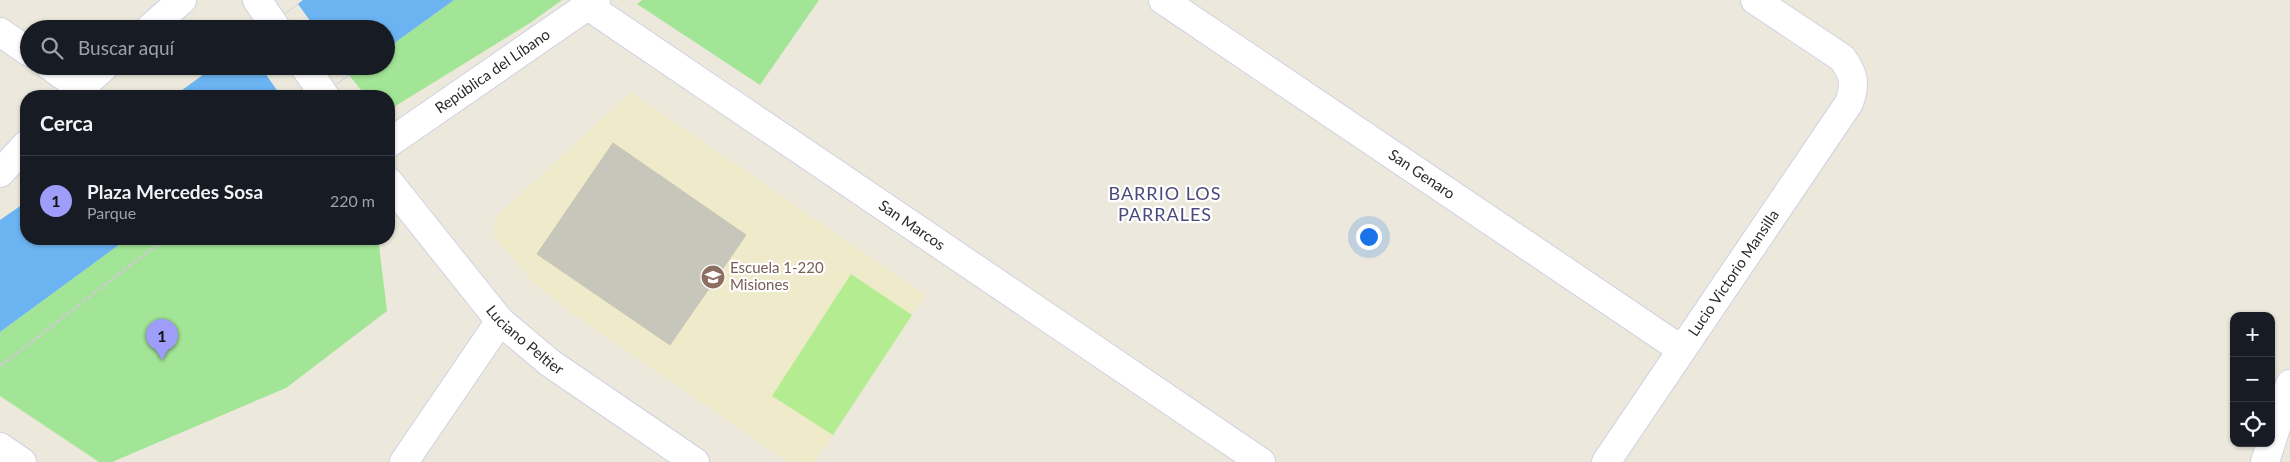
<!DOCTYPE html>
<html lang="es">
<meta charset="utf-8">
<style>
body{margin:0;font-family:Lato,sans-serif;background:#20242c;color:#f1f3f6}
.controls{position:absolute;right:15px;bottom:15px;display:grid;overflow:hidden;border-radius:10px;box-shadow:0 1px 4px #0004}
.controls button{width:45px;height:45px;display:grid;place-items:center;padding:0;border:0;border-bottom:1px solid #363941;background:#171b24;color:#f1f3f6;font:25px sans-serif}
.you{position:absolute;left:1368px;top:236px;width:18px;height:18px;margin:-12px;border:4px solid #fff;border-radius:50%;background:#1a73e8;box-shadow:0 0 0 8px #1a73e833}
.badge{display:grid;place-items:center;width:32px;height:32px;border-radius:50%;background:#9e9efa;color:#111;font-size:16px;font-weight:700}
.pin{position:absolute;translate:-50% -41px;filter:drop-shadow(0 1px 2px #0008)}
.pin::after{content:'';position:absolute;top:26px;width:18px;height:15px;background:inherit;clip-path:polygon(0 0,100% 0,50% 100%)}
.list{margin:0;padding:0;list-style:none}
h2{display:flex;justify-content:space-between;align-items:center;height:65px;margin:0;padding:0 20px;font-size:21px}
h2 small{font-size:16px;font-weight:400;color:#9ea1a6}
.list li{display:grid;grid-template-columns:32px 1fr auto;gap:15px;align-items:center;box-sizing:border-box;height:90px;padding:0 20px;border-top:1px solid #363941}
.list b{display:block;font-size:19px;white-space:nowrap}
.list p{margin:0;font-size:16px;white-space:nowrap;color:#9ea1a6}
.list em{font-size:16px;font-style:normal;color:#9ea1a6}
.icon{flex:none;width:28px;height:28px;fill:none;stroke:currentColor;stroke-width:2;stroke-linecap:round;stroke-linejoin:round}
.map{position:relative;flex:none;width:2290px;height:462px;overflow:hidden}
.search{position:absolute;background:#171b24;box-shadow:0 1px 4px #0004;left:20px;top:20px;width:375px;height:55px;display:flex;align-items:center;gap:12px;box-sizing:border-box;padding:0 18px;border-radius:28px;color:#9ea1a6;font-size:19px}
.panel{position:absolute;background:#171b24;box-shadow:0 1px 4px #0004;left:20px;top:90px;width:375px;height:155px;border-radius:20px}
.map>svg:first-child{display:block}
.education{fill:#efeaca}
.green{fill:#a2e596}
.pitch{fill:#b4ec92}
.water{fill:#6bb4f1}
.pier{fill:#ece8db}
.building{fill:#c7c6ba;stroke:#c8c5b5}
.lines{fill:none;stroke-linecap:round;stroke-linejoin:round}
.minor-casing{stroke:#d1d1e3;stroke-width:30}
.tertiary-casing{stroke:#d1d1e3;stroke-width:30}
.path{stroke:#ccc;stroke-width:3;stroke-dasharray:4 2.5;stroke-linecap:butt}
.minor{stroke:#fff;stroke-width:28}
.tertiary{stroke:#fff;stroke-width:28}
.labels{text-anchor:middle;stroke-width:4.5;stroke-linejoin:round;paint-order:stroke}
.street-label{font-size:15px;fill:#2a2a2a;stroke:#fff}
.education-label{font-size:15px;fill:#785e54;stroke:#fff;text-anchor:start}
.quarter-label{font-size:18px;letter-spacing:1px;fill:#4a497c;stroke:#fff}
</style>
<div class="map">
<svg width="2290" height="462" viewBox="0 0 2290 462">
<rect width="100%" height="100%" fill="#ece8db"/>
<path class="education" d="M 631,92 L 925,295 L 815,462 L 788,462 L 576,316 L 535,284 L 494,236 L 495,220 L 498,215 Z"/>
<g class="green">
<path d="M 454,0 L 562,0 L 530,23 L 389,110 L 389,96 L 366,96 L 349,75 L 362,66 L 386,66 L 386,49 Z"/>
<path d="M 642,0 L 819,0 L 760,85 L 637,4 Z"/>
<path d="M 127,239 L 374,239 L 379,246 L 387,311 L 286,388 L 112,462 L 99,462 L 0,396 L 0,332 Z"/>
</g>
<path class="pitch" d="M 851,274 L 912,315 L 833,435 L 772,396 Z"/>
<g class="water">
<path d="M 303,0 L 454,0 L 386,49 L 386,29 L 265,29 Z"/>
<path d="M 215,66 L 362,66 L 320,96 L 174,96 Z"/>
<path d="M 26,202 L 26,239 L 127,239 L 0,332 L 0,220 Z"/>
</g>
<g class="pier">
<path d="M 298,4 L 316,29 L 265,29 Z"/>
<path d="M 260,66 L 343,66 L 349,75 L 320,96 L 281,96 Z"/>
</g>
<path class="building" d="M 613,143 L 746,235 L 670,345 L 537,254 Z"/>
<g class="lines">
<defs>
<g id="minor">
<path id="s1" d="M 1163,0 L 1682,350"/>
<path id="s2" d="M 588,6 L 1261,462"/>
<path d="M 149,29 L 182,0"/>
<path d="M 0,32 L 29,52"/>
<path d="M 50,66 L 80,88"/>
<path d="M 72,96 L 105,66"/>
<path id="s3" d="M 389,143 L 596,0"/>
<path d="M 0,173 L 26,145"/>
<path d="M 0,447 L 22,462"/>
<path id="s4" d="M 1606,462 L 1849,103 C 1856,84 1854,74 1842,58 L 1755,0"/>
<path d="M 2265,462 L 2290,384"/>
</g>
<g id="tertiary">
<path d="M 257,0 L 277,29"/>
<path d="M 304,66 L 325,96"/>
<path id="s5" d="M 389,182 L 500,321 L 550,363 L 695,462"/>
<path d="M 404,462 L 500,321"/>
</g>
</defs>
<use href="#minor" class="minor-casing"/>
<use href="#tertiary" class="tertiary-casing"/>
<path class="path" d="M 0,366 L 164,239"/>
<use href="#minor" class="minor"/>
<use href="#tertiary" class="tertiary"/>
</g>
<defs>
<symbol id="school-disc" viewBox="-11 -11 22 22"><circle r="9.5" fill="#8d6e63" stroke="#fff"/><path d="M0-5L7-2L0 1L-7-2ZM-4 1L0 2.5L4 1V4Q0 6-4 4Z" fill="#fff"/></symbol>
</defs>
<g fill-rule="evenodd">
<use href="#school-disc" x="699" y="263" width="28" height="28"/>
</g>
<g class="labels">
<g class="street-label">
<text dy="5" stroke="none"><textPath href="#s3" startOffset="126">República del Líbano</textPath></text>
<text dy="5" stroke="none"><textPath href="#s1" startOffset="312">San Genaro</textPath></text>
<text dy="5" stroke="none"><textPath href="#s2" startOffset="391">San Marcos</textPath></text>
<text dy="5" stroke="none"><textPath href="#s4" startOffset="228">Lucio Victorio Mansilla</textPath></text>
<text dy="5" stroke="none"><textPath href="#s5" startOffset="209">Luciano Peltier</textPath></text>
</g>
<g class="education-label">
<text x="730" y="273">Escuela 1-220<tspan x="730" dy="17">Misiones</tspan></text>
</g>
<g class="quarter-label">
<text x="1165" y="200">BARRIO LOS<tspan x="1165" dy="21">PARRALES</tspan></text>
</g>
</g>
</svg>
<div class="controls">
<button>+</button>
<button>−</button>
<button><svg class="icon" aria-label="locate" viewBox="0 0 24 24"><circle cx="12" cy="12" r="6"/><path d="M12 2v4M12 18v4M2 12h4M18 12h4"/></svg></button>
</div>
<div class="you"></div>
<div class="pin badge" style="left:162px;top:360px">1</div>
<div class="search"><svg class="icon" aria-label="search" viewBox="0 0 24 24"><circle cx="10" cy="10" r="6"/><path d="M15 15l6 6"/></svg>Buscar aquí</div>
<section class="panel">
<h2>Cerca<small></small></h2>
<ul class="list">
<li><span class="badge">1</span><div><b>Plaza Mercedes Sosa</b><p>Parque</p></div><em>220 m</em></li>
</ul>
</section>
</div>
